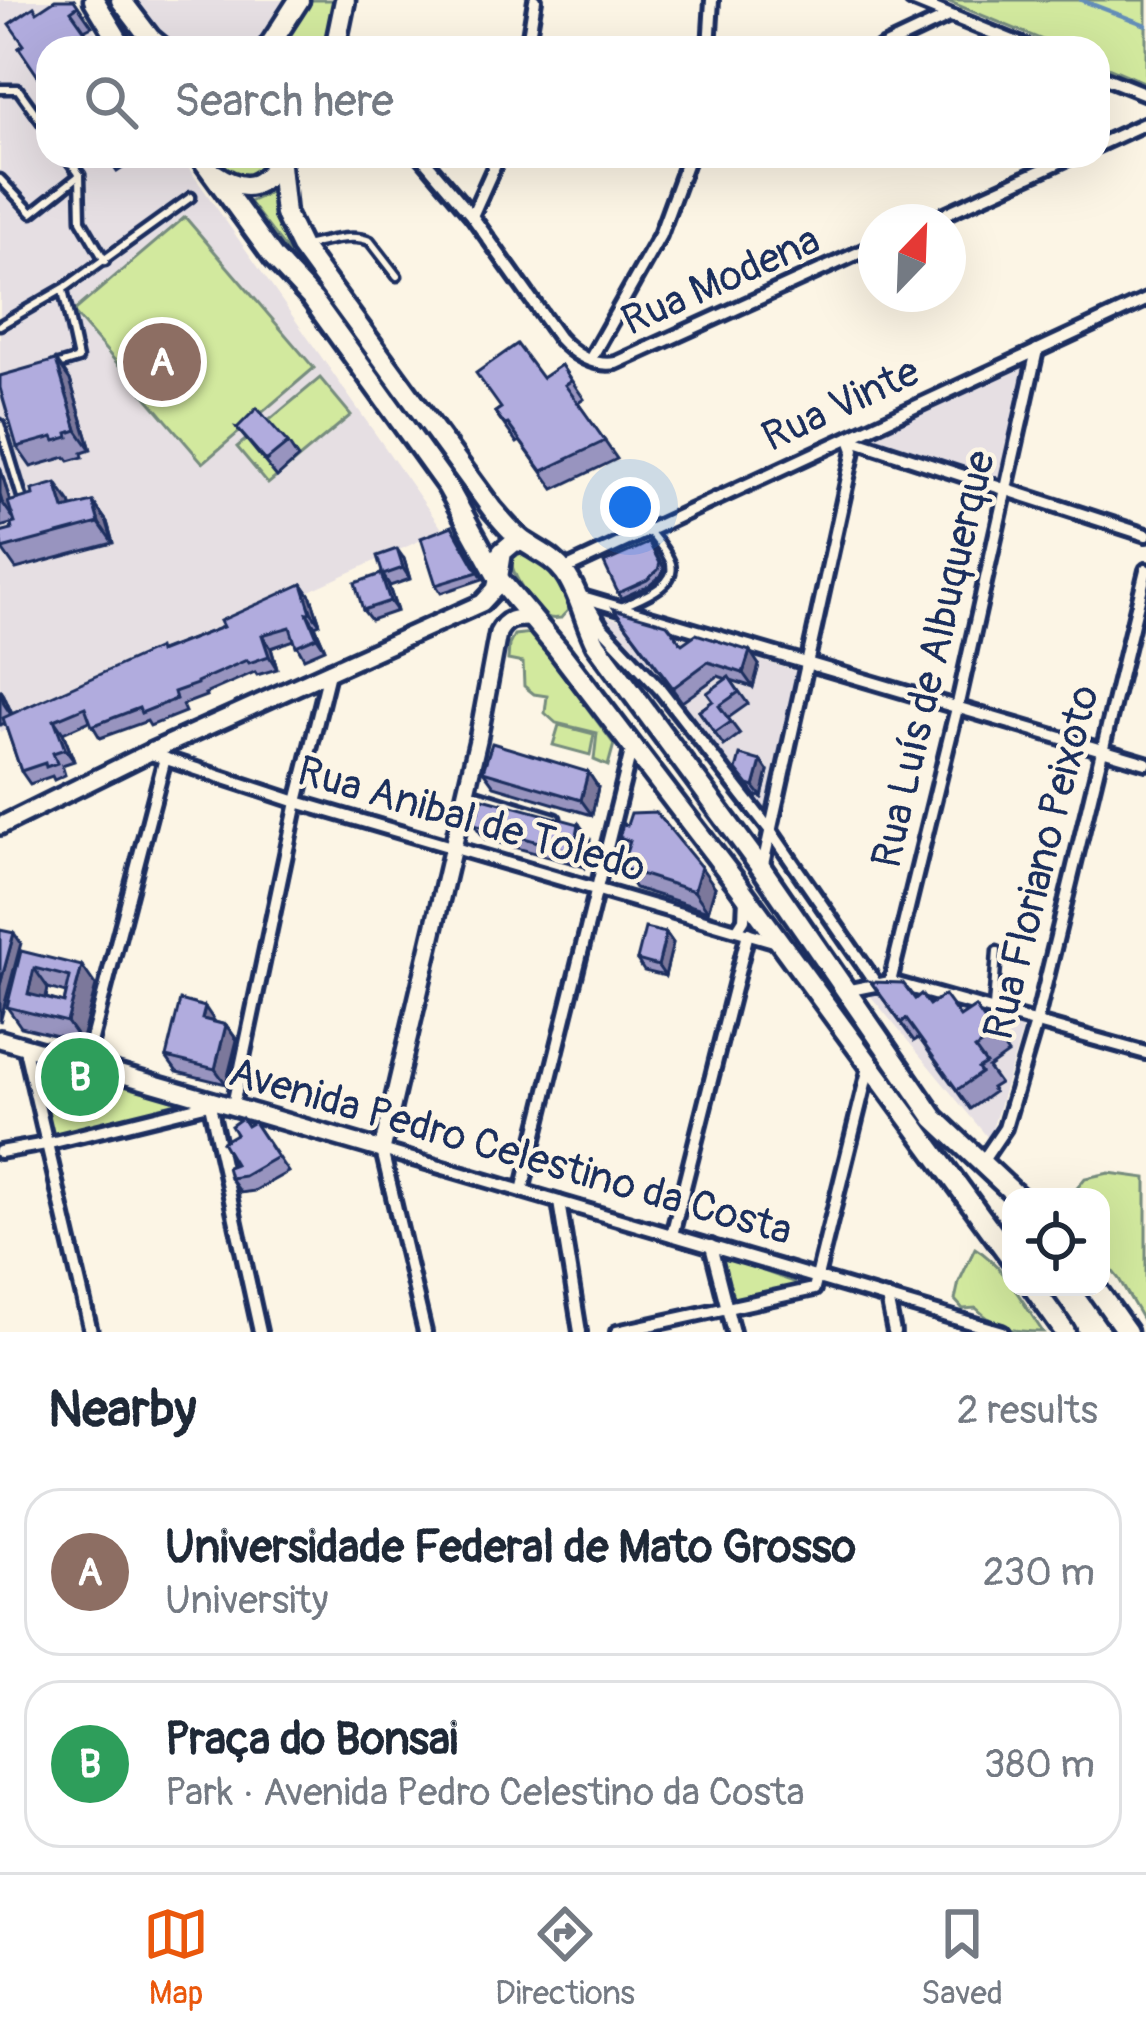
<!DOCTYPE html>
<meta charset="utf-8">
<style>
body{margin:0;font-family:Pangolin,sans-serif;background:#f2f2f3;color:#1f2937}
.controls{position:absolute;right:36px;bottom:36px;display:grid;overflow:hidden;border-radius:24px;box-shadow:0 12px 48px #0002}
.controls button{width:108px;height:108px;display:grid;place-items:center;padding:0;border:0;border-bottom:3px solid #e0e1e3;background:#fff;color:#1f2937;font:60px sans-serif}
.compass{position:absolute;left:858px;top:204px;width:108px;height:108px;border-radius:50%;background:#fff;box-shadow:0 12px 48px #0002;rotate:23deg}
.you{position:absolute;left:630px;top:507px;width:42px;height:42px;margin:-30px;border:9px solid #fff;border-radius:50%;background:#1a73e8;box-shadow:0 0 0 18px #1a73e833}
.badge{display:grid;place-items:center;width:78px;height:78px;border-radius:50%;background:#ea580c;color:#fff;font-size:39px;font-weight:700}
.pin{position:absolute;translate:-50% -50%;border:6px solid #fff;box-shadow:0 3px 12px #0006}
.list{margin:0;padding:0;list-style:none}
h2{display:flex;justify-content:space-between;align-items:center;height:156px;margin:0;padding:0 48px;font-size:51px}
h2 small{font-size:39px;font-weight:400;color:#747a83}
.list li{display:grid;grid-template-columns:78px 1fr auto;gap:36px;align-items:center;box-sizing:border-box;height:168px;margin:0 24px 24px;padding:0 24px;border:3px solid #e0e1e3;border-radius:36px}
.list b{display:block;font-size:45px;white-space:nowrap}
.list p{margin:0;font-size:39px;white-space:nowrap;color:#747a83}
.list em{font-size:39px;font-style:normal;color:#747a83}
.icon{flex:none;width:66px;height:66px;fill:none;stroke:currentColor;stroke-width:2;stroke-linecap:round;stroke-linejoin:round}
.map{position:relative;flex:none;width:1146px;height:1332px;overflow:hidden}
.search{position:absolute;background:#fff;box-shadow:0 12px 48px #0002;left:36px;right:36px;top:36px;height:132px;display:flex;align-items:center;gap:30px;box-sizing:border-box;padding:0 42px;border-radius:36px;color:#747a83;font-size:45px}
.sheet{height:540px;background:#fff}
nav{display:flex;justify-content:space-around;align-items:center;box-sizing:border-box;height:168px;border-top:3px solid #e0e1e3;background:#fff;font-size:33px;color:#747a83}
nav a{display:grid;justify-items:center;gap:6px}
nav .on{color:#ea580c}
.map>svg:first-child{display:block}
.built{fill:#e6dfe3}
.green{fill:#d2e99e;stroke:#768c7e;stroke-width:3}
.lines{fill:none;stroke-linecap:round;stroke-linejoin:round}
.stream{stroke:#648db7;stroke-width:4.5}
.lane-casing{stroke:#1b2f5e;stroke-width:15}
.street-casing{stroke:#1b2f5e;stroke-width:20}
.secondary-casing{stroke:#1b2f5e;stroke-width:24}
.primary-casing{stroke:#1b2f5e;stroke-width:27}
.lane{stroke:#fcf5e5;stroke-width:6}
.street{stroke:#fcf5e5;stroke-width:10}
.secondary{stroke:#fcf5e5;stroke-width:15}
.primary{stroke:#fcf5e5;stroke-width:18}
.wall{fill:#9894bf;stroke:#1b2f5e;stroke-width:3;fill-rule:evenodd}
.shaded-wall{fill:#7c789b;stroke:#1b2f5e;stroke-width:3}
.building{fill:#b1acde;stroke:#1b2f5e;stroke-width:3;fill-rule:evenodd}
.labels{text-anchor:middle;stroke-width:9;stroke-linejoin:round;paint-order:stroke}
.street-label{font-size:42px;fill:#1b2f5e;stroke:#fcf5e5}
</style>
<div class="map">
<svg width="1146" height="1332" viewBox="0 0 1146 1332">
<rect width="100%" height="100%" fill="#fcf5e5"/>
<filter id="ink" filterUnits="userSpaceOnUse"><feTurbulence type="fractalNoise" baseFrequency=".00833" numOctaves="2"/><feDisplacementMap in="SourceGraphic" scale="24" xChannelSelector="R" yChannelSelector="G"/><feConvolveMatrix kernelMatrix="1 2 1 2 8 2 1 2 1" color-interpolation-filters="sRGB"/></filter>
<g filter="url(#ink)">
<g class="built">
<path d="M 0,0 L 74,0 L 107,48 L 48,48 L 48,156 L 180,156 L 443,530 L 0,732 Z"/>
<path d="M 130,0 L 293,0 L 261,48 L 170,48 Z"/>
<path d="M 1024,365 L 1000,481 L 865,438 Z"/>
<path d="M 590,611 L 800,672 L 759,832 Z"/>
<path d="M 892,989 L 1023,1029 L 989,1139 L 869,994 Z"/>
</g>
<g class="green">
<path d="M 308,0 L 339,0 L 328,48 L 277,48 Z"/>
<path d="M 945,0 L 1146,0 L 1146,83 L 1098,63 L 1098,48 L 1062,48 Z"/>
<path d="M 219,156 L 273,156 L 251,181 L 233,176 Z"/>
<path d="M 274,191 L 290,244 L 336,314 L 249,202 Z"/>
<path d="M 185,217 L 314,368 L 203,463 L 73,312 Z"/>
<path d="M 320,378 L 351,415 L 268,484 L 237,447 Z"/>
<path d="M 527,550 C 542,557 576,592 568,610 C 566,613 563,615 561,618 C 557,618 554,619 550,618 C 538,614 508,572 512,559 C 513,556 516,554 518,551 Z"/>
<path d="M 532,633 L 614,744 L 608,766 L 594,760 L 597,733 L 556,723 L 545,713 L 547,696 L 534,694 L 524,686 L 523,663 L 508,660 L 509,645 L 514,635 Z"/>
<path d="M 559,725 L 594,734 L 590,755 L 553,745 Z"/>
<path d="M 32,1052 L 211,1101 L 52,1136 Z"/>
<path d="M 1109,1173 L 1146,1178 L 1146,1325 L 1119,1279 L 1101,1257 L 1101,1197 L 1070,1197 L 1085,1178 Z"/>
<path d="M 975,1248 C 1004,1265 1024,1305 1043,1332 C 1012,1332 999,1330 976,1308 L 963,1309 L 955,1300 L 959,1282 Z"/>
<path d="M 719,1255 L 794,1282 L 798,1288 L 730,1306 Z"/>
</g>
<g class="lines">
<path class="stream" d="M 1081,0 L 1146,25"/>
<defs>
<g id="lane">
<path d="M 0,89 L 18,89 L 48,131"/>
<path d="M 66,156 L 80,175 L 81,220 L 105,261"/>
<path d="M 0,179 L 32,213 L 80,175"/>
<path d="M 304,246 C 325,242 350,233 370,241 L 397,276"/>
<path d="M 0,325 L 66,287 L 191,197"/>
<path d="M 55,366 L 78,359 L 63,290"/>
<path d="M 0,424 L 22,497"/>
<path d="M 622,607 C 637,599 677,587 671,564 C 668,553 656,540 649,531"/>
<path d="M 471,792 L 556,818"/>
<path d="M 993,1008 L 997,951"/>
</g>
<g id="street">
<path d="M 912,0 L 1030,48"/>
<path d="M 527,48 L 535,0"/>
<path d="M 709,48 L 712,0"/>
<path d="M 881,48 L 949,16"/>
<path d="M 1098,75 L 1146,94"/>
<path d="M 1098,145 L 1146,123"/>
<path d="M 421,156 L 472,216 L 558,337 C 573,354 594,367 616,363 L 876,245"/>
<path d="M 472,216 L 499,156"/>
<path d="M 927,222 L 1073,156"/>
<path d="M 591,358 L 660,235 L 689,156"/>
<path d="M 563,570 L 1146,300"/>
<path d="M 579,596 L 1146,763"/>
<path d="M 586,601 L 601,626 L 660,689 L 770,830 L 877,985"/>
<path d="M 148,753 L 297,802 L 777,942"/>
<path d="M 762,869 L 854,450 L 850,439 L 1146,535"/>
<path d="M 737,930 L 744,919 L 745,898"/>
<path d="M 890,982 L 957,708 L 1037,350"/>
<path d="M 845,991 L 890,982 L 1146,1053"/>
<path d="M 24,1045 L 91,1332"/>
<path d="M 86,1062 L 165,758"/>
<path d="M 210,1105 L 260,1332"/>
<path d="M 233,1105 L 297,802 L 330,669"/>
<path d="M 0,1152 L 46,1144 L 213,1103"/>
<path d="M 982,1162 L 1005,1128 L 1036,1023 L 1146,570"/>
<path d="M 522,1191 L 632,747"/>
<path d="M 559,1202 L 580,1332"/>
<path d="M 672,1235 L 748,933"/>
<path d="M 711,1246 L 733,1332"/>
<path d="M 887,1298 L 894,1332"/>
<path d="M 425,1332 L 382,1150 L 1002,1332"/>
<path d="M 617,1332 L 814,1289 L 869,1067"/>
</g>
<g id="secondary">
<path d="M 0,826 L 148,753 L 482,603 L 495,589 L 498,578"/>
<path d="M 0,1039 L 382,1150 L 478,740 L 498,633 C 506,618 514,618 530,618"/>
</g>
<g id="primary">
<path d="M 94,0 L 123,48"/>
<path d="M 121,0 L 150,38 L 162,48"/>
<path d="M 268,48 L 299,0"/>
<path d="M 335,48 L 345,0"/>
<path d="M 200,156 L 274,258 L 313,300 L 447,486 L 498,578 L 557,648 L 738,885 L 1011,1258"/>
<path d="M 279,156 L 285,214 L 301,247 L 492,509 C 502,520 513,535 526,543 C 541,553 554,558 565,573 C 580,594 584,621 596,644 L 762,869 L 934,1118 L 1018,1197"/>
<path d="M 215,174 C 245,194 261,189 280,159"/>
<path d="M 498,578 L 502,552 L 515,541 L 523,542"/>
<path d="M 1033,1287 L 1065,1332"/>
<path d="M 1095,1287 L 1127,1332"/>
</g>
</defs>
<use href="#lane" class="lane-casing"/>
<use href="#street" class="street-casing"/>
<use href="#secondary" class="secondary-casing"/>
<use href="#primary" class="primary-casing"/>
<use href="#lane" class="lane"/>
<use href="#street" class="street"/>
<use href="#secondary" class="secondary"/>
<use href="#primary" class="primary"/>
</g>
<g class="wall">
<path d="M 74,0 L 92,26 L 48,48 L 48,90 L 19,48 L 24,45 L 37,12 Z"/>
<path d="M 106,156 L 141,156 L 117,172 Z"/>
<path d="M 56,360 L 70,380 L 91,450 L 82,453 L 83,457 L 69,461 L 66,457 L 31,467 L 17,447 Z"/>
<path d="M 561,365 L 584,399 L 578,403 L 617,459 L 554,489 L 520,441 L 517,443 L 495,412 Z"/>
<path d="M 237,428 L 288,443 L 298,458 L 277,477 Z"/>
<path d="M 0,467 L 10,501 L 70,503 L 72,508 L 93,502 L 107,522 L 113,543 L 16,569 L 2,549 L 14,523 L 0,527 Z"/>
<path d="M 458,533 L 483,579 L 441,593 L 436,585 Z"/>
<path d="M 653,548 L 664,568 L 662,575 L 650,585 L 621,598 L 618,593 Z"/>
<path d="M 404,559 L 410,579 L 390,586 L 383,575 Z"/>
<path d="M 381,574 L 388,584 L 397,611 L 371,620 L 363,610 Z"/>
<path d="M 302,584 L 311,597 L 320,624 L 315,626 L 325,649 L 304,658 L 294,640 L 271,648 L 277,669 L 257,675 L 255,672 L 205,694 L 206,696 L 182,705 L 185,712 L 150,726 L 147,721 L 100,738 L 90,721 L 63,733 L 74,761 L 62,765 L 65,775 L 54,780 L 52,776 L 30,784 L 21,771 L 5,723 L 0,725 L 0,689 L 12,714 L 160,651 L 223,627 Z"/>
<path d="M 614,609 L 682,644 L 759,665 L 753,687 L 731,680 L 748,704 L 728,718 L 740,734 L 724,746 L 699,711 L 713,701 L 727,679 L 718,676 L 682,702 Z"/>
<path d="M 736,770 L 768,771 L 762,797 L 756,796 Z"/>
<path d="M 483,771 L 588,772 L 598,787 L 592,815 L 494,786 Z"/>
<path d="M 474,824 L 590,839 L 585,867 L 485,839 Z"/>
<path d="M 623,824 L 715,887 L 708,911 L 635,888 L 621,868 L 627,850 L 619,837 Z"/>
<path d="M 666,933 L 673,943 L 665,976 L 644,971 L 637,960 Z"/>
<path d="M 21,951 L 96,986 L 81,1042 L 21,1027 L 7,1007 ZM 48,988 L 66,993 L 64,1003 L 46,998 Z"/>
<path d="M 871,982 L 960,1017 L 975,1007 L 1008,1054 L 988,1068 L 999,1083 L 991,1088 L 994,1092 L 970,1109 L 919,1038 L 914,1041 Z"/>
<path d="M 215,1022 L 226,1025 L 237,1040 L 226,1084 L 177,1072 L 166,1057 Z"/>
<path d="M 254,1122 L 288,1172 L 254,1191 L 241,1193 L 230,1178 L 247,1126 Z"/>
</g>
<g class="shaded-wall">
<path d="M 56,360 L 70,380 L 91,450 L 77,430 Z"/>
<path d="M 0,467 L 16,522 L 2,502 L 0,495 Z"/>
<path d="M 56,483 L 70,503 L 78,529 L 64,509 Z"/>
<path d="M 93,502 L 107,522 L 113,543 L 99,523 Z"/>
<path d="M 397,549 L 404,559 L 410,579 L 403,568 Z"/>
<path d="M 381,574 L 388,584 L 397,611 L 390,601 Z"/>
<path d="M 302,584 L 311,597 L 320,624 L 311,612 Z"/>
<path d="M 307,613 L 315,626 L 325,649 L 317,637 Z"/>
<path d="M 262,635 L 271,648 L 277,669 L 269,656 Z"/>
<path d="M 750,651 L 759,665 L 753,687 L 743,673 Z"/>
<path d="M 0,689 L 4,695 L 14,719 L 4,704 Z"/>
<path d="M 54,720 L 63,733 L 74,761 L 65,749 Z"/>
<path d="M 761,761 L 768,771 L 762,797 L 754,787 Z"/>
<path d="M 588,772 L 598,787 L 592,815 L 581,800 Z"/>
<path d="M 579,824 L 590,839 L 585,867 L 574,852 Z"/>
<path d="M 701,867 L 715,887 L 708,911 L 694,891 Z"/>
<path d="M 14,933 L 21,943 L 0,1022 L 0,985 Z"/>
<path d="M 666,933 L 673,943 L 665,976 L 658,966 Z"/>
<path d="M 82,966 L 96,986 L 81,1042 L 67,1022 Z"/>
<path d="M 34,968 L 48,988 L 42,1014 L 28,994 Z"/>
<path d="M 205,1007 L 215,1022 L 202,1019 Z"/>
<path d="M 226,1025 L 237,1040 L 226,1084 L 215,1069 Z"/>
</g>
<g class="building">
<path d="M 55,0 L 74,0 L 78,6 L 71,11 L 97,48 L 48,48 L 48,87 L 46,88 L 19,48 L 24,45 L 9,24 L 34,7 L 37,12 Z"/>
<path d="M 517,344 L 542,378 L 561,365 L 571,381 L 565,385 L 605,441 L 542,471 L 508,424 L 505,425 L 495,412 L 501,408 L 476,373 Z"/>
<path d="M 56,360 L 77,430 L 68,433 L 69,437 L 55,441 L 53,437 L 17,447 L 0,388 L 0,376 Z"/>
<path d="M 257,408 L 288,443 L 266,461 L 237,428 Z"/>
<path d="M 56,483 L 64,509 L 93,502 L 99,523 L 2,549 L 0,533 L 12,530 L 11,524 L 15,523 L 8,502 L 33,495 L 32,490 Z"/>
<path d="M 452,526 L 478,572 L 436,585 L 421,538 Z"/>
<path d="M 649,543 L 660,563 L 658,570 L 647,580 L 618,593 L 604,563 Z"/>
<path d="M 397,549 L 403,568 L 383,575 L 377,556 Z"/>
<path d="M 381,574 L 390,601 L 363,610 L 355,583 Z"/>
<path d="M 302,584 L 311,612 L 307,613 L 317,637 L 296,646 L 290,627 L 262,635 L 269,656 L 249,663 L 247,660 L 197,682 L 197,684 L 174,692 L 176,699 L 141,713 L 139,708 L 92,726 L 85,707 L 54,720 L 65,749 L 53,753 L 57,763 L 46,767 L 45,763 L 21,771 L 3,718 L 158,648 L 159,652 L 223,627 L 220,621 Z"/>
<path d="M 614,609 L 667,624 L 682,644 L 696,634 L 750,651 L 743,673 L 708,662 L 673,688 Z"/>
<path d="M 729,677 L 739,692 L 719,706 L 731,722 L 715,733 L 699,711 L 713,701 L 707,693 Z"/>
<path d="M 492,743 L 588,772 L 581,800 L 483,771 Z"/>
<path d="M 740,755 L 761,761 L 754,787 L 748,785 L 736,770 Z"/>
<path d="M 483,798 L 579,824 L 574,852 L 474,824 Z"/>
<path d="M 656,812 L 701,867 L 694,891 L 621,868 L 630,841 L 619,837 L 623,824 L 627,825 L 631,813 Z"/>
<path d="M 645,928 L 666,933 L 658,966 L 637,960 Z"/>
<path d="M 0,930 L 14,933 L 0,985 Z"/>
<path d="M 21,951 L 82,966 L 67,1022 L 7,1007 ZM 34,968 L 70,977 L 64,1003 L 28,994 Z"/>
<path d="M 871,982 L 903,983 L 915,999 L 921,994 L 929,1005 L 944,995 L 960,1017 L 975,1007 L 995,1035 L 975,1049 L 986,1064 L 978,1069 L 981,1073 L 957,1090 L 906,1019 L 901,1023 Z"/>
<path d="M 180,1000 L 205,1007 L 202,1019 L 226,1025 L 215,1069 L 166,1057 Z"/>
<path d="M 242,1118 L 247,1126 L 254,1122 L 277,1157 L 244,1176 L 230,1178 L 227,1167 L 235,1164 L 222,1142 L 236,1134 L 231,1126 Z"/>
</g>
</g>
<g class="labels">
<g class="street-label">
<text transform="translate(720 279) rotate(-24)" y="15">Rua Modena</text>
<text transform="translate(840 403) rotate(-25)" y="15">Rua Vinte</text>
<text transform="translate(932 659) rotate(-77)" y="15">Rua Luís de Albuquerque</text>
<text transform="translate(472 818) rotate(16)" y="15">Rua Anibal de Toledo</text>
<text transform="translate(1040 862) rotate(-76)" y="15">Rua Floriano Peixoto</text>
<text transform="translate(511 1150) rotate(16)" y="15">Avenida Pedro Celestino da Costa</text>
</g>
</g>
</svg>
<div class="controls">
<button><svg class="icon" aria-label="locate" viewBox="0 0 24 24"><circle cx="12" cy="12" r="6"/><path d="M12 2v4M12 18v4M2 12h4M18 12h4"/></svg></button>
</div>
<svg class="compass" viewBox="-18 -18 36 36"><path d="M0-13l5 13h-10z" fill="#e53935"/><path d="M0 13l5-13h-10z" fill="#747a83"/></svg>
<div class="you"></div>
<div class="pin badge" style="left:162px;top:362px;background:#8d6e63">A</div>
<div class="pin badge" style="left:80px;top:1077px;background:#2e9e5b">B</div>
<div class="search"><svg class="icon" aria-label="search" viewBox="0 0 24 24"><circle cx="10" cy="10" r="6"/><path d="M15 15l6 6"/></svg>Search here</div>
</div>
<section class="sheet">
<h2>Nearby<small>2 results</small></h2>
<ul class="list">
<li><span class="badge" style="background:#8d6e63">A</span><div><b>Universidade Federal de Mato Grosso</b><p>University</p></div><em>230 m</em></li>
<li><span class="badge" style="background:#2e9e5b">B</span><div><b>Praça do Bonsai</b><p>Park · Avenida Pedro Celestino da Costa</p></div><em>380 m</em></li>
</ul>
</section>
<nav>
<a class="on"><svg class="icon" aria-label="map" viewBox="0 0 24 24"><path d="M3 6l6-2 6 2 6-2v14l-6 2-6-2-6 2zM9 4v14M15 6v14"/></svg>Map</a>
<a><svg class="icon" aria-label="directions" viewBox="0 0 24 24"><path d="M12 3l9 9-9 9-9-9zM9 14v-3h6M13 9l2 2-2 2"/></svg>Directions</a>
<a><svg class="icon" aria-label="saved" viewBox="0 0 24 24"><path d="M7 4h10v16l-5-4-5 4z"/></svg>Saved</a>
</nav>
